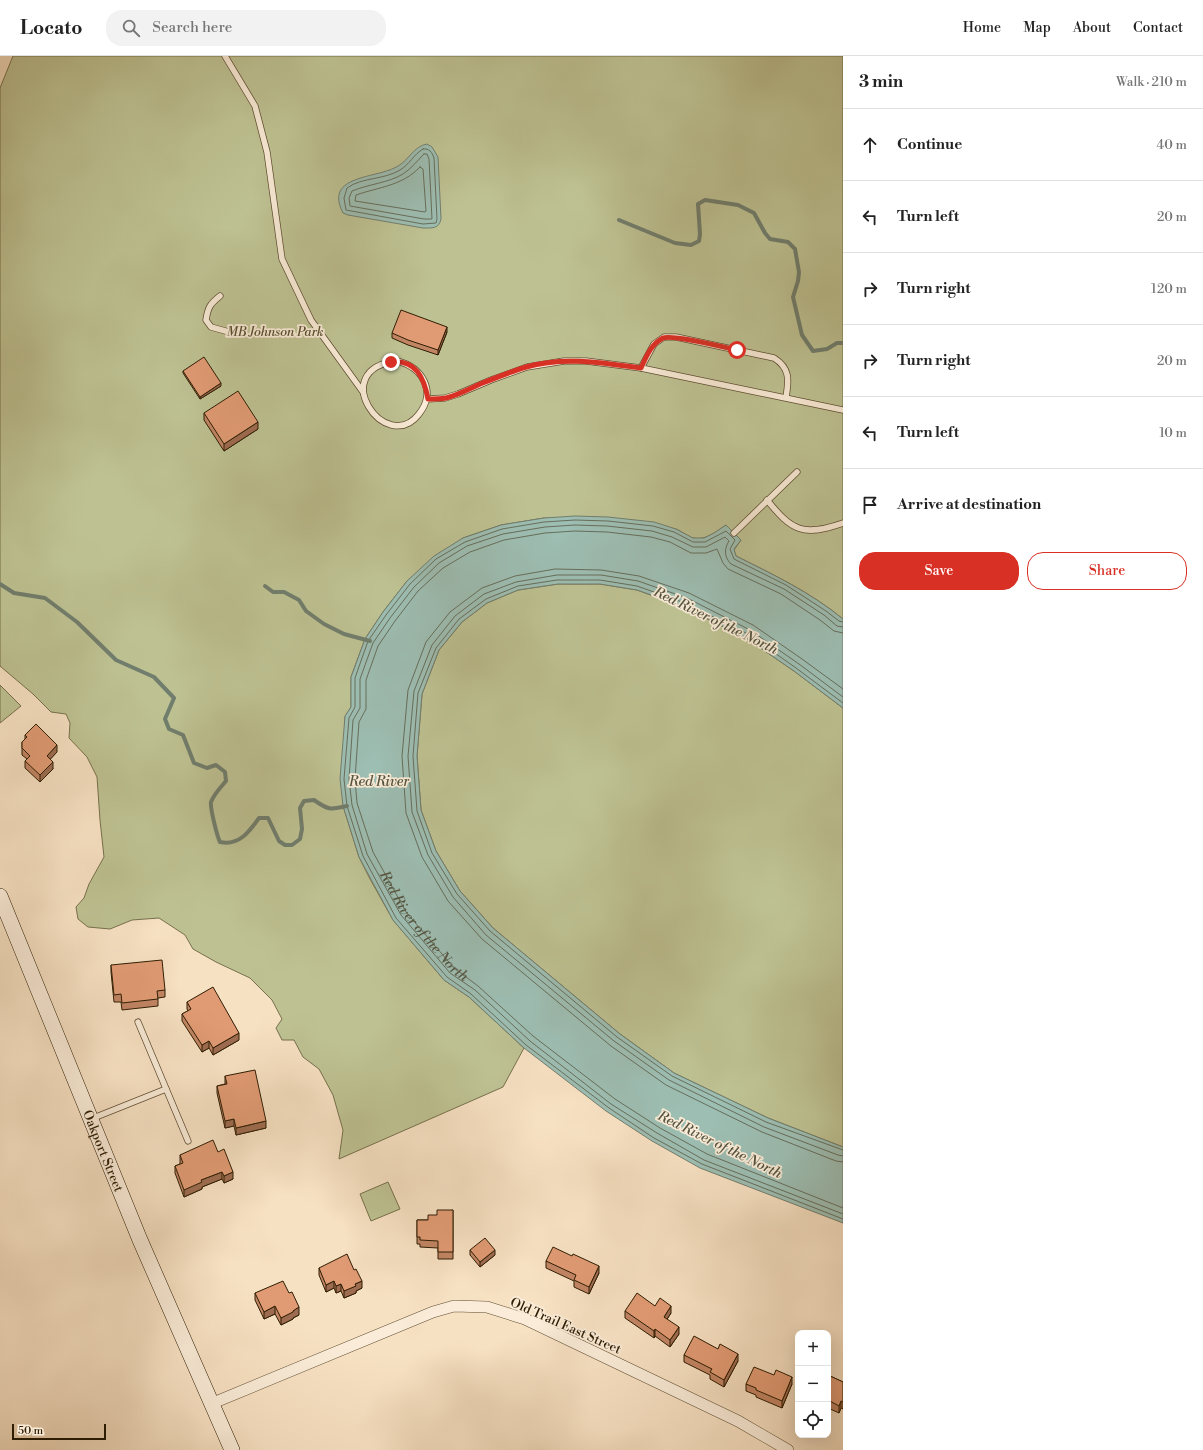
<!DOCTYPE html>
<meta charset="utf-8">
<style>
body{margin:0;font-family:"Libre Bodoni",serif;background:#f2f2f2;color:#222}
.controls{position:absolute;right:12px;bottom:12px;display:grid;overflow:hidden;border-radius:8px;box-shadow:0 4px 16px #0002}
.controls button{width:36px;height:36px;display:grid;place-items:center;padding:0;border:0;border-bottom:1px solid #e0e0e0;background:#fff;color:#222;font:20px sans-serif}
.scale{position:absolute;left:12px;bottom:10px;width:94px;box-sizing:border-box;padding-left:4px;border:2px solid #2e1d03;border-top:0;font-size:11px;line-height:14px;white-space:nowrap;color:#2e1d03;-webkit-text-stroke:3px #faecd8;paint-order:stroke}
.stop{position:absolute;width:12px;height:12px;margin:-9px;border:3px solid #d93025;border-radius:50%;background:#fff}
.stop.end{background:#d93025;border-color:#fff;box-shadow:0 1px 4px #0008}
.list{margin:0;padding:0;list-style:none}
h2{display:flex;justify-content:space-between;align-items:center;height:52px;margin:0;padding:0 16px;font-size:17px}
h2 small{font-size:13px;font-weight:400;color:#767676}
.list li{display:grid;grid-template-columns:26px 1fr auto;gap:12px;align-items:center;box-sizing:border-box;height:72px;padding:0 16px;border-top:1px solid #e0e0e0}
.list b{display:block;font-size:15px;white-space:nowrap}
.list em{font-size:13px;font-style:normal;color:#767676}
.actions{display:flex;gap:8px;padding:12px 16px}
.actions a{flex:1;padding:9px 0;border:1px solid #d93025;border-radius:16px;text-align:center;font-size:14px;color:#d93025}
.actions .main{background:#d93025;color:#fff}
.icon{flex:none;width:22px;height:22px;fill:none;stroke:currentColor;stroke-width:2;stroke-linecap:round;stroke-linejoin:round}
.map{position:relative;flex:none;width:843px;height:1394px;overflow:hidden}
header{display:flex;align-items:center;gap:24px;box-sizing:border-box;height:56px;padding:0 20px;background:#fff;border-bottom:1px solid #e0e0e0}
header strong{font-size:19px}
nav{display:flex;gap:22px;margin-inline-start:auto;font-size:14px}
.search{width:280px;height:36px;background:#f2f2f2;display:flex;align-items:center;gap:10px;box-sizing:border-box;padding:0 14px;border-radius:16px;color:#767676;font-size:15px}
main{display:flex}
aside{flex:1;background:#fff}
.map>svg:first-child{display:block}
.green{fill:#bec293;stroke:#76704b}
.water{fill:#9dbeb3;stroke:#717e6d}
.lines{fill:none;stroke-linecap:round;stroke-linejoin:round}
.shore{stroke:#666e5b;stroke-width:1}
.stream{stroke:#717e6d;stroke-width:4}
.lane-casing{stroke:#604e33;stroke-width:7}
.street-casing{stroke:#604e33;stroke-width:12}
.secondary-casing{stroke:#2e1d03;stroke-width:16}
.lane{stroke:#faecd8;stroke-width:5.5}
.street{stroke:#faecd8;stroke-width:11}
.secondary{stroke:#faecd8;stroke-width:15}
.wall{fill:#c28564;stroke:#2e1d03}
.shaded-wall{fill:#9e6c51;stroke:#2e1d03}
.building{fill:#e19b74;stroke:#2e1d03}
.route{stroke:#d93025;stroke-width:5}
.labels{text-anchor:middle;stroke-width:3.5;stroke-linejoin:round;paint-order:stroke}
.park-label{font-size:13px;font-style:italic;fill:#594f2e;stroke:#faecd8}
.street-label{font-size:13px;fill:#2e1d03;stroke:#faecd8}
.water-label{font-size:14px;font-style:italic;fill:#555541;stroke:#faecd8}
</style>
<header>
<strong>Locato</strong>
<div class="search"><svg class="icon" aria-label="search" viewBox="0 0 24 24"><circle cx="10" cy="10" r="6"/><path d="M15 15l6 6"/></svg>Search here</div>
<nav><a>Home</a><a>Map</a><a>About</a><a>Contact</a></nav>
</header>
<main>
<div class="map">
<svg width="843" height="1394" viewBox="0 0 843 1394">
<rect width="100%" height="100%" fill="#f7e1c3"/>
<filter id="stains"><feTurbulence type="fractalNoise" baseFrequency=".005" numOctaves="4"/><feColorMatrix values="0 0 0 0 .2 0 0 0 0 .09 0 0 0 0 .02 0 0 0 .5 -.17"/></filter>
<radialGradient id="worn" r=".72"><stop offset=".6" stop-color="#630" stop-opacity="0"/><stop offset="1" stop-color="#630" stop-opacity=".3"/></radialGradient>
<g class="green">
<path d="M 13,0 L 843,0 L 843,563 C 810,536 774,519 736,500 L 734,494 L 741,484 L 726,469 C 717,475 706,485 693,482 C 688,481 681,475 676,473 L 544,462 L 501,469 L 463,482 L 407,525 L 383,556 L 365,583 L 351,621 L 351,651 L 345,661 L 343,750 L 359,801 L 370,823 L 393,864 L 444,924 L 469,941 L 524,992 L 503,1031 L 339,1103 L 343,1074 L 333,1039 L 319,1013 L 303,1001 L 294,984 L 282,984 L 276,972 L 282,963 L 272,944 L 250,922 L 216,906 L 193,893 L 185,879 L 159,862 L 132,864 L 110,873 L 88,871 L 78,863 L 76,851 L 84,842 L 89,828 L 104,801 L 100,764 L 97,721 L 87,701 L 69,682 L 70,667 L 66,658 L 51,656 L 33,638 L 0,610 L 0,32 Z"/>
<path d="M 558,528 L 600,528 L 637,534 L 683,551 L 746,582 L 794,615 L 843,652 L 843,1091 L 768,1062 L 674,1017 L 620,978 L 493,872 L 460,835 L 436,795 L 421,754 L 417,700 L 422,638 L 439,594 L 462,566 L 487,547 L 518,534 Z"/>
<path d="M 0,629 L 21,650 L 0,667 Z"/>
<path d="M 388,1126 L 400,1153 L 371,1165 L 360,1138 Z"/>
</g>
<g class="water">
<path d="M 427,88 L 432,91 L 438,101 L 441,163 C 439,173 432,172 423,172 L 348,159 L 343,157 C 323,118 378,123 398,110 C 409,104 414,90 427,88 Z"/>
<path d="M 575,460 L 608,461 L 654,466 L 676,473 L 693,482 L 704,482 L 714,477 L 726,469 L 741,484 L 734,493 L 736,500 C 774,519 810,536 843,563 L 843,652 L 794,615 L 746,582 L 683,550 L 637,534 L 600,528 L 558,528 L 518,534 L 487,547 L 462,566 L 439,594 L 422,638 L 417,700 L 421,754 L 436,795 L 460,835 L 493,872 L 620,978 L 674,1017 L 768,1062 L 843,1091 L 843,1167 L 700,1112 L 652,1085 L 606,1055 L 524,992 L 469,941 L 444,924 L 393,864 L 359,801 L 343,750 L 340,723 L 345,660 L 351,651 L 351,621 L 365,583 L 383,556 L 407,525 L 434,500 L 463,482 L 501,469 L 544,462 Z"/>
</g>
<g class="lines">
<g class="shore">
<path d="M 423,93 C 429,92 432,96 434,102 L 437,163 L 436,167 L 423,168 L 346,154 L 344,142 L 347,132 C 362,121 384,124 400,114 C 409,109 414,98 423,93 Z"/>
<path d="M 424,98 L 427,98 L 429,103 L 432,163 L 424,163 L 350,150 L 349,142 L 352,135 C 369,128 388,127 403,118 C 412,112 417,105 424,98 Z"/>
<path d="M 420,111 L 423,113 L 426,155 L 425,156 L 355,145 L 356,139 C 379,131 402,130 420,111 Z"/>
<path d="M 843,566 L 839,565 L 826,555 L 786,529 L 734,503 L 730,493 L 735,484 L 726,475 L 705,486 L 693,486 L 674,476 L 653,470 L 608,465 L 575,464 L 544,466 L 502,473 L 465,486 L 436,503 L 410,528 L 386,559 L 368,585 L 355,622 L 355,651 L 349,662 L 344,723 L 347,750 L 363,800 L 396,862 L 447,921 L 471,938 L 526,989 L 609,1052 L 654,1082 L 702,1108 L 843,1163"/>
<path d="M 843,571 L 837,570 L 824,559 L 784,533 L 731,508 C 724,501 724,493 729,485 L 725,481 L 706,491 L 693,491 L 672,481 L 652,475 L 607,470 L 575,469 L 545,471 L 503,478 L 467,490 L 439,507 L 414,531 L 390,562 L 373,587 L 360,623 L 360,652 L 353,664 L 349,723 L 352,749 L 367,798 L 401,859 L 450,917 L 475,934 L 530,985 L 611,1048 L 657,1077 L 704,1104 L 843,1158"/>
<path id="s1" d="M 843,577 L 834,575 L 820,564 L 781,538 L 728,513 L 723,507 L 717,493 L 706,497 L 691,497 L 670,486 L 651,481 L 607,476 L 575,475 L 545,477 L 504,484 L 470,496 L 443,512 L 418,535 L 395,565 L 378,590 L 366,624 L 366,653 L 359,666 L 355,723 L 357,747 L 373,796 L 406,856 L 454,912 L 478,930 L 533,980 L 615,1043 L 660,1072 L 707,1098 L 843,1152"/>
<path d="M 843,633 L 802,603 L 753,569 L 689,537 L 639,520 L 601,514 L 555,513 L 515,520 L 482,532 L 450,556 L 426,586 L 408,634 L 402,700 L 406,757 L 422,801 L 448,845 L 482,883 L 611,990 L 666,1029 L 762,1076 L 836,1105 L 843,1106"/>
<path d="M 843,641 L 799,608 L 750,574 L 687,542 L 638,525 L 601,519 L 557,519 L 516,526 L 484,538 L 455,560 L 432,589 L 414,635 L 408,700 L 412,756 L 428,799 L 453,841 L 486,879 L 614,985 L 669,1024 L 764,1071 L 838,1099 L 843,1100"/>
<path d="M 843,647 L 796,612 L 748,578 L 685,547 L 637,530 L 600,524 L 557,524 L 518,530 L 486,543 L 459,563 L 436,592 L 418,637 L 413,700 L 417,755 L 432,797 L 457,838 L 490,875 L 617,981 L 672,1020 L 766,1066 L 843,1094"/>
</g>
<g class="stream">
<path d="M 619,164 L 675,187 L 691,189 L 699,185 L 700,178 L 698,148 L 705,144 L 738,149 L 754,157 L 765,177 L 770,183 L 788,186 L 795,193 L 799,216 L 798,225 L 793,241 L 802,279 L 813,295 L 827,293 L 837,287 L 843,287"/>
<path d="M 0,528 L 14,537 L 45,542 L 77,566 L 116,604 L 154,621 L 174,642 L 165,663 L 169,673 L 183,679 L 194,707 L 207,712 L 216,709 L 225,716 L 226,725 C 220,732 214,738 211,746 C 210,752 217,780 220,786 C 239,790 249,776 259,762 L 268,762 L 279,785 L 285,789 L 292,789 L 300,783 L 302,773 L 300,752 L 304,745 L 314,744 C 328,754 330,754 347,750"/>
<path d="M 265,530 L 273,536 L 284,536 L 299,544 L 306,555 L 324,568 L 344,578 L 370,585"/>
</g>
<defs>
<g id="lane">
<path d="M 225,0 L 255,50 L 267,96 L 282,203 L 311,264 L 363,336"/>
<path d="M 220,240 C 210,248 208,251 206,264 L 211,271 L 229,276"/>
<path d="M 397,305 C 422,311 437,335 419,358 C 386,401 325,313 397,305 Z"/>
<path d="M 641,312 L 654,288 L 664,281 L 676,281 L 774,302 C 790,312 789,324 786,341"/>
<path d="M 428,343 L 445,342 L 458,338 L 491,324 L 527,311 L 564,305 L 586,305 L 641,312 L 843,354"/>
<path d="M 767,444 C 792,475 803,481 843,467"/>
<path d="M 734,477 L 797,416"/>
<path d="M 138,966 L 188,1085"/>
<path d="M 91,1063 L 166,1033"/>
</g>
<path id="street" d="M 213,1347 L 433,1256 L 454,1250 L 487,1251 L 525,1263 L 738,1365 L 788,1394"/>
<g id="secondary">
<path id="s2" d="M 0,840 L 140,1184 L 232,1394"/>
</g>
</defs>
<use href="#lane" class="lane-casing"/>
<use href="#street" class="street-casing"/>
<use href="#secondary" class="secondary-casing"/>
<use href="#lane" class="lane"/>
<use href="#street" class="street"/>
<use href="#secondary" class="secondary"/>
</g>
<g class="wall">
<path d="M 447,276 L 438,299 L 408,289 L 392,282 L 392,277 Z"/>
<path d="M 183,315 L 221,330 L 200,343 L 183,317 Z"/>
<path d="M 204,357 L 258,373 L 224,395 L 204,364 Z"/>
<path d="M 25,679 L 57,696 L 50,703 L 53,713 L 40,726 L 25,712 L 25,705 L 27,703 L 22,699 L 22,686 L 25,684 Z"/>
<path d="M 111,909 L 165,934 L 165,941 L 158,942 L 158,950 L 122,954 L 121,946 L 114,946 L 111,916 Z"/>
<path d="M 187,946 L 239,984 L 213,999 L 209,992 L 202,996 L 182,965 L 182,958 L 188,955 L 187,953 Z"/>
<path d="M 225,1020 L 266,1072 L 236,1079 L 234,1070 L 225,1072 L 217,1037 L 217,1030 L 225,1028 Z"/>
<path d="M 218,1096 L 233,1123 L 224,1127 L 222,1123 L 202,1131 L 202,1133 L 184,1141 L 175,1117 L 175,1110 L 180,1108 L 180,1099 Z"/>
<path d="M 453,1154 L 453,1203 L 438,1203 L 438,1192 L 420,1191 L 420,1188 L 417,1188 L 417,1164 L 428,1164 L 437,1159 Z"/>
<path d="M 470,1194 L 495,1199 L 480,1211 L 470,1199 Z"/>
<path d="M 546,1205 L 599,1217 L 589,1238 L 574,1231 L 574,1225 L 546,1212 Z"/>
<path d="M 319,1212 L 362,1232 L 356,1235 L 356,1237 L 344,1242 L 341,1235 L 336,1237 L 334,1232 L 326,1236 L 319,1219 Z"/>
<path d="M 255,1237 L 299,1259 L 293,1262 L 293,1263 L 281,1269 L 275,1258 L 264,1263 L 255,1244 Z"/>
<path d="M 655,1250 L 671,1257 L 667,1263 L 679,1278 L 670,1291 L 655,1280 L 654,1282 L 625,1262 L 625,1255 Z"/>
<path d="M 684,1299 L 738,1305 L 724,1331 L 710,1323 L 710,1319 L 684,1306 Z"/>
<path d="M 828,1319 L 843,1326 L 843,1353 L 841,1352 L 839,1357 L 828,1352 Z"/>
<path d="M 746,1328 L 792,1328 L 782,1352 L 756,1341 L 756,1339 L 746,1335 Z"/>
</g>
<g class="shaded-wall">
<path d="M 447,271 L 447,276 L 438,299 L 438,294 Z"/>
<path d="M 221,327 L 221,330 L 200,343 L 200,341 Z"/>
<path d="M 258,366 L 258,373 L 224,395 L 224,388 Z"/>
<path d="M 57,689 L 57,696 L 47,707 L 47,700 Z"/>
<path d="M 53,706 L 53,713 L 40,726 L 40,719 Z"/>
<path d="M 239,977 L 239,984 L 213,999 L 213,992 Z"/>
<path d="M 209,985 L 209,992 L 202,996 L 202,989 Z"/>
<path d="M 234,1063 L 234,1070 L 225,1072 L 225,1065 Z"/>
<path d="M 266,1065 L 266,1072 L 236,1079 L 236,1072 Z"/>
<path d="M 222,1116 L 222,1123 L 202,1131 L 202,1133 L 184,1141 L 184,1134 L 201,1124 Z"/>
<path d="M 233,1116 L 233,1123 L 224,1127 L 224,1120 Z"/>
<path d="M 495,1194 L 495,1199 L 480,1211 L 480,1206 Z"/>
<path d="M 599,1210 L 599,1217 L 589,1238 L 589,1231 Z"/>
<path d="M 334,1225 L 334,1232 L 326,1236 L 326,1229 Z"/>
<path d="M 362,1225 L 362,1232 L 356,1235 L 356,1237 L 344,1242 L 344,1235 L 355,1228 Z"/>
<path d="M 341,1228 L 341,1235 L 336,1237 L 336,1230 Z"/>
<path d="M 275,1250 L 275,1258 L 264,1263 L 264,1256 Z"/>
<path d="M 671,1250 L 671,1257 L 664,1268 L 664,1261 Z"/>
<path d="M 299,1251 L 299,1259 L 293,1262 L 293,1263 L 281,1269 L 281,1262 Z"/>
<path d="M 679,1271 L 679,1278 L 670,1291 L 670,1284 Z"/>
<path d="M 655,1273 L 655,1280 L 654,1282 L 654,1275 Z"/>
<path d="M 738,1298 L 738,1305 L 724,1331 L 724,1324 Z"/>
<path d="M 792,1321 L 792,1328 L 782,1352 L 782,1345 Z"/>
<path d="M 841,1345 L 841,1352 L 839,1357 L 839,1350 Z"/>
</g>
<g class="building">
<path d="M 401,254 L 447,271 L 438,294 L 408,284 L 392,277 Z"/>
<path d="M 204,301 L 221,327 L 200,341 L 183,315 Z"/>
<path d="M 238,335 L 258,366 L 224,388 L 204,357 Z"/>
<path d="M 36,668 L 57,689 L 47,700 L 53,706 L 40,719 L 25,705 L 30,700 L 22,692 L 22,686 L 27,681 L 25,679 Z"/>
<path d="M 162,904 L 165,934 L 157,935 L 158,943 L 122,947 L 121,938 L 114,939 L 111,909 Z"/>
<path d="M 213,931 L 239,977 L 213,992 L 209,985 L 202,989 L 182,958 L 191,953 L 187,946 Z"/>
<path d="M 255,1014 L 266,1065 L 236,1072 L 234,1063 L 225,1065 L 217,1030 L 227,1028 L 225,1020 Z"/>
<path d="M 213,1084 L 218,1096 L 224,1093 L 233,1116 L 224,1120 L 222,1116 L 201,1124 L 202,1126 L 184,1134 L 175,1110 L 183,1107 L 180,1099 Z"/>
<path d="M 437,1154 L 453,1154 L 453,1196 L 438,1196 L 438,1185 L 420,1184 L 420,1181 L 417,1181 L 417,1164 L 428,1164 L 428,1159 L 437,1159 Z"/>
<path d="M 485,1182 L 495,1194 L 480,1206 L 470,1194 Z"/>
<path d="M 553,1191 L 572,1200 L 573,1198 L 599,1210 L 589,1231 L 574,1224 L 576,1219 L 546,1205 Z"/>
<path d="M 347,1198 L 354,1214 L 356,1213 L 362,1225 L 355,1228 L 356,1230 L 344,1235 L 341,1228 L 336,1230 L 334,1225 L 326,1229 L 319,1212 Z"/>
<path d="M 283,1225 L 289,1237 L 292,1236 L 299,1251 L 293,1255 L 293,1256 L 281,1262 L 275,1250 L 264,1256 L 255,1237 Z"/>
<path d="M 637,1237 L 655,1250 L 660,1242 L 671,1250 L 664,1261 L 679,1271 L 670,1284 L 655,1273 L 654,1275 L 625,1255 Z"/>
<path d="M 694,1280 L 718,1293 L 720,1288 L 738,1298 L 724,1324 L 710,1316 L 712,1313 L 684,1299 Z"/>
<path d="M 754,1311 L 774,1319 L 776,1314 L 792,1321 L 782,1345 L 756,1334 L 756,1332 L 746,1328 Z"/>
<path d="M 828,1319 L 843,1326 L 843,1346 L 841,1345 L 839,1350 L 828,1344 Z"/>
</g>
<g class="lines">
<path class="route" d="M 391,306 C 416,303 424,322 428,343 C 433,343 440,343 446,342 C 458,339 469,333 480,328 C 495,322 510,316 526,311 C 564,300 603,307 641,312 C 646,301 651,288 663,282 C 672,278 724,291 737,294"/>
</g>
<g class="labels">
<g class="park-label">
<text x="275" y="280">MB Johnson Park</text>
</g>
<g class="street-label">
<text dy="5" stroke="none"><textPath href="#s2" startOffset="275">Oakport Street</textPath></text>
<text transform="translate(566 1269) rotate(24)" y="5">Old Trail East Street</text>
</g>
<g class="water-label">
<text transform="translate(716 564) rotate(26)" y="5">Red River of the North</text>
<text x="379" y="730">Red River</text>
<text dy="5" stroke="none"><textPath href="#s1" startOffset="846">Red River of the North</textPath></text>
<text transform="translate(720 1088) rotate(26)" y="5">Red River of the North</text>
</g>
</g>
<rect width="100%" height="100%" filter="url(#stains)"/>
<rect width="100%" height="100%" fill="url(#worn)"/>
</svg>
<div class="controls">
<button>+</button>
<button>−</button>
<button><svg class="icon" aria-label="locate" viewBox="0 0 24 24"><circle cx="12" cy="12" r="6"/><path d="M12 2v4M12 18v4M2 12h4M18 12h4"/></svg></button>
</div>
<div class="scale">50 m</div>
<div class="stop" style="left:737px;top:294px"></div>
<div class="stop end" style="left:391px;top:306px"></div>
</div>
<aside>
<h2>3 min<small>Walk · 210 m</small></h2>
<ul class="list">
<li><svg class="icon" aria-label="ahead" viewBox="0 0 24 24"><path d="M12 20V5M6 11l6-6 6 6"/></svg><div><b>Continue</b></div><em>40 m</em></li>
<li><svg class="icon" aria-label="left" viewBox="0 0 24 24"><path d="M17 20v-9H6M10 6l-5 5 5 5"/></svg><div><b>Turn left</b></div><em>20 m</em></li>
<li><svg class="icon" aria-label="right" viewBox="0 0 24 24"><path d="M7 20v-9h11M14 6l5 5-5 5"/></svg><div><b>Turn right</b></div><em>120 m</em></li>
<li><svg class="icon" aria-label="right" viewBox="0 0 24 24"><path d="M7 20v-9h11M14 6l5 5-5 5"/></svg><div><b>Turn right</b></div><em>20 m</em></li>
<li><svg class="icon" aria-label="left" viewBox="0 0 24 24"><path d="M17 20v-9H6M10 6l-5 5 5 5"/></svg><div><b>Turn left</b></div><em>10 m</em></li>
<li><svg class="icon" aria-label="arrive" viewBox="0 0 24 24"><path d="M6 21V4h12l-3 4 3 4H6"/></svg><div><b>Arrive at destination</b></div></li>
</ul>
<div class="actions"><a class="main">Save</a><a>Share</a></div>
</aside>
</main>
